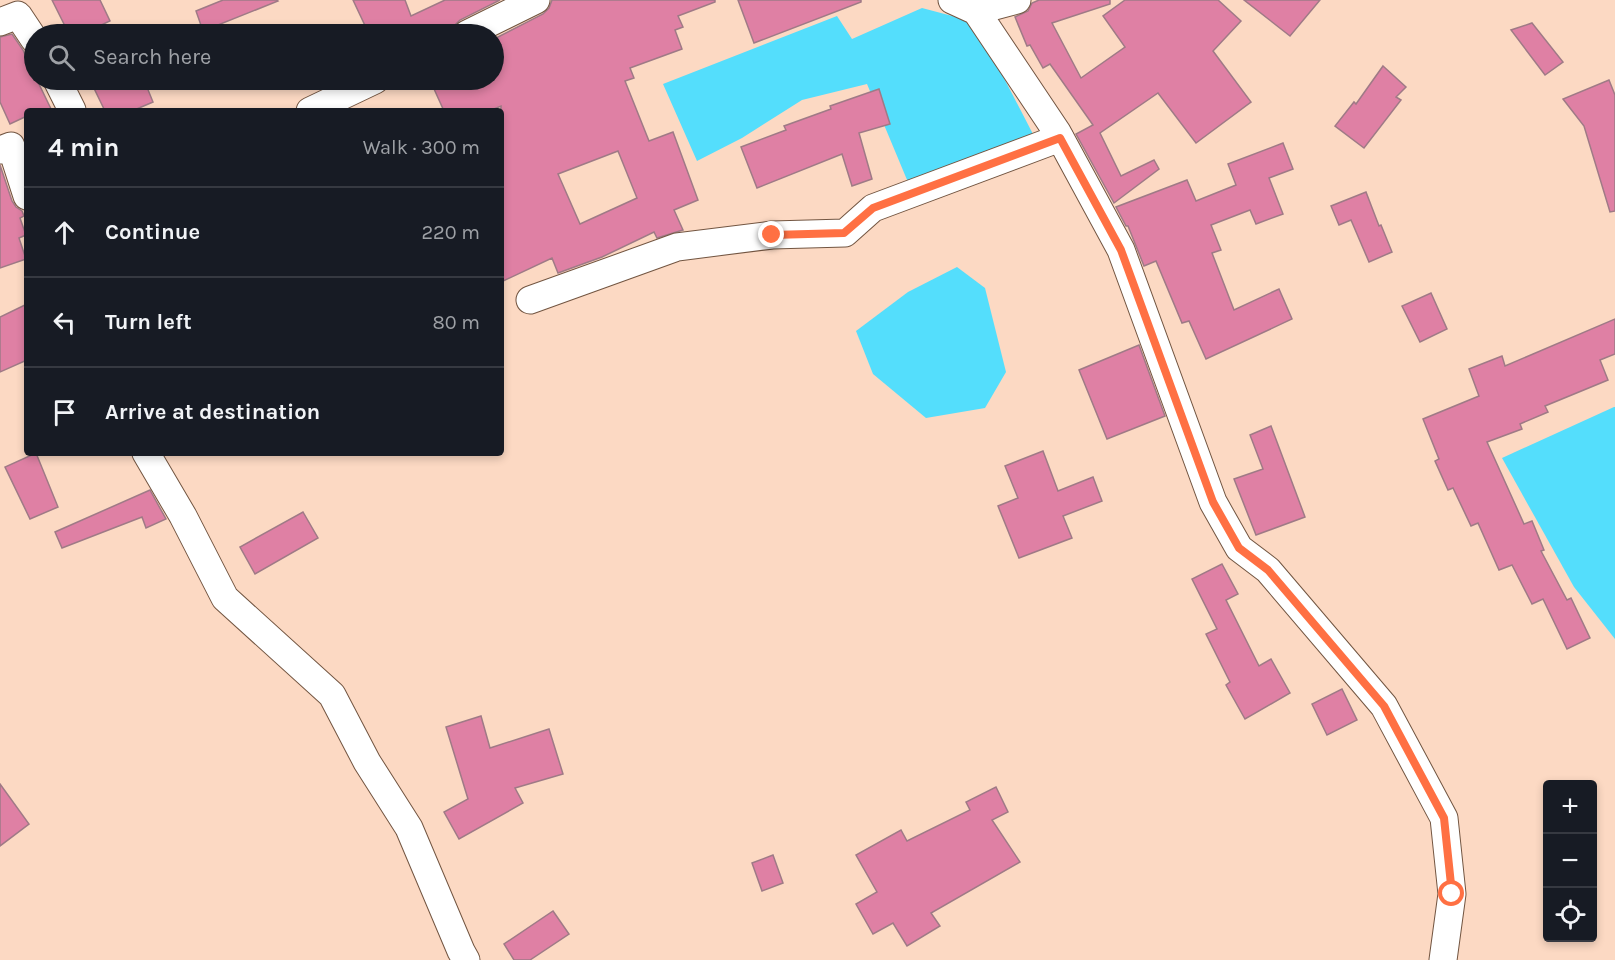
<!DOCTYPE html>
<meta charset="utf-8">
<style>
body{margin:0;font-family:Karla,sans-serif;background:#242831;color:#f1f3f6}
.controls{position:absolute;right:18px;bottom:18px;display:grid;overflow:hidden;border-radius:6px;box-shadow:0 3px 9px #0003}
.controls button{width:54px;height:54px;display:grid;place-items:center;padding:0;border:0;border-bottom:2px solid #363941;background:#171b24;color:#f1f3f6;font:30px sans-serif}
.stop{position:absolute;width:18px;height:18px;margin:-14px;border:4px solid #ff7043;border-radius:50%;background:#fff}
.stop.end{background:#ff7043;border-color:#fff;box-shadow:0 2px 6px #0008}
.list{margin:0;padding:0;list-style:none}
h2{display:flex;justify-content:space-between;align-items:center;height:78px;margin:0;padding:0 24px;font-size:26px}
h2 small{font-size:20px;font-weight:400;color:#9ea1a6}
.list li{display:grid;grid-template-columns:39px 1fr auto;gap:18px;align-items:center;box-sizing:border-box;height:90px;padding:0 24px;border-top:2px solid #363941}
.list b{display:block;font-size:22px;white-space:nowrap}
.list em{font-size:20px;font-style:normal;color:#9ea1a6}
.icon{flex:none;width:33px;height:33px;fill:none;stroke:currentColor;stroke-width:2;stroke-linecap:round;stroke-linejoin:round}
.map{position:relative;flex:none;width:1615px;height:960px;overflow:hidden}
.search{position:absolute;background:#171b24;box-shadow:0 3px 9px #0003;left:24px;top:24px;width:480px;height:66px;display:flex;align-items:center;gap:15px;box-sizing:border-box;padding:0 21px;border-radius:33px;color:#9ea1a6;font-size:22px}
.panel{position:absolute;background:#171b24;box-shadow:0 3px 9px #0003;left:24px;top:108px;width:480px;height:348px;border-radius:6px}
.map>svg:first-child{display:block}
.water{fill:#54defc}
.building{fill:#df80a4;stroke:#9f7a86;stroke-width:1.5;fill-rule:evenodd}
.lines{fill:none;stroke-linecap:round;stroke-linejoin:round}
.minor-casing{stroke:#725541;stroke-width:29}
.minor{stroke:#fff;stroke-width:27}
.route{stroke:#ff7043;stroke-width:8}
</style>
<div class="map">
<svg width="1615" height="960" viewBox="0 0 1615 960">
<rect width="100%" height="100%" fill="#fcd9c3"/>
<g class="water">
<path d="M 922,8 L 975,22 L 1035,138 L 910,187 L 867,84 L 802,100 L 742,138 L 697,161 L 663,84 L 837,16 L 852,39 Z"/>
<path d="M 957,267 L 985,288 L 1006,372 L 985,408 L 926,418 L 873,374 L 856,331 L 908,292 Z"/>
<path d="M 1614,407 L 1615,407 L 1615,639 L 1574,587 L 1502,458 Z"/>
</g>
<g class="building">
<path d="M 52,0 L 100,0 L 110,21 L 82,34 L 69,34 Z"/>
<path d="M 223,0 L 277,0 L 278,1 L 203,31 L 196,11 Z"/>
<path d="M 353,0 L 405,0 L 411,16 L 445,0 L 500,0 L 460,20 L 454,26 L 452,34 L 369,34 Z"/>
<path d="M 552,0 L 715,0 L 715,2 L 678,16 L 683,27 L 675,30 L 682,49 L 630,68 L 634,78 L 625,81 L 649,141 L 673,132 L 698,200 L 674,210 L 683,230 L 657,238 L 654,232 L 602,257 L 558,273 L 552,258 L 501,282 L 501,106 L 489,111 L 444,111 L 430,80 L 494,80 L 494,39 L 543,14 L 549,8 ZM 618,151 L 637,198 L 580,224 L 558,174 Z"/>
<path d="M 738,0 L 861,0 L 861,2 L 754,43 Z"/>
<path d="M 1039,0 L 1110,0 L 1110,4 L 1052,23 L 1081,78 L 1125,47 L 1103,16 L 1125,0 L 1218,0 L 1241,21 L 1213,51 L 1251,102 L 1196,143 L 1158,93 L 1100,133 L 1121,176 L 1154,160 L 1159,169 L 1114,203 L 1076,134 L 1093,125 L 1050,64 L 1043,68 L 1030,45 L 1027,46 L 1015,17 L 1028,11 L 1032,3 Z"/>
<path d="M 1244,0 L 1320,0 L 1290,36 Z"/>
<path d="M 1532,23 L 1563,62 L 1545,75 L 1511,30 Z"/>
<path d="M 12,34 L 23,50 L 34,75 L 34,80 L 37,80 L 52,111 L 27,111 L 27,116 L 10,124 L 0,102 L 0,37 Z"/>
<path d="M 1383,66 L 1406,87 L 1396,97 L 1401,100 L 1364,148 L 1335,126 L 1354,102 L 1356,104 Z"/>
<path d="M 90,80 L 144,80 L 153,102 L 132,111 L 105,111 Z"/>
<path d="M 1609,80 L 1615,95 L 1615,211 L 1610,212 L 1584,126 L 1563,99 Z"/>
<path d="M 879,89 L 890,124 L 859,133 L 872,179 L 852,186 L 842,154 L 757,188 L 741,147 L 786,130 L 784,126 L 831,109 L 830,106 Z"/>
<path d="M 1283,143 L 1293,169 L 1269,178 L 1283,214 L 1256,224 L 1250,210 L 1211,225 L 1221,250 L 1212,253 L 1234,310 L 1279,289 L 1292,319 L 1206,359 L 1189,321 L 1182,323 L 1156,261 L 1144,266 L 1128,226 L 1126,226 L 1116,207 L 1187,180 L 1196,201 L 1236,185 L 1228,164 Z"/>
<path d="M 0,165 L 12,201 L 16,207 L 22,211 L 24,216 L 20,218 L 26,235 L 19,238 L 26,259 L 0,268 Z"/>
<path d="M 1366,192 L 1379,226 L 1381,225 L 1392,252 L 1369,262 L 1351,220 L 1339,225 L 1331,206 Z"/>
<path d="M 1431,293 L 1447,329 L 1420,342 L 1402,306 Z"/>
<path d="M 27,304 L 27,360 L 0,372 L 0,317 Z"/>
<path d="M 1615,319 L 1615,354 L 1600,360 L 1608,380 L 1545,406 L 1548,412 L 1520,424 L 1522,429 L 1487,442 L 1524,524 L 1532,521 L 1544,550 L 1541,551 L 1567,600 L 1571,598 L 1590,638 L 1567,649 L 1543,599 L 1532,604 L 1512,565 L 1499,570 L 1478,523 L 1471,526 L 1453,488 L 1448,490 L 1435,461 L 1439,459 L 1423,419 L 1479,396 L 1469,369 L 1502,356 L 1505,366 Z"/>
<path d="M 1139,345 L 1165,416 L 1107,439 L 1079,370 Z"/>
<path d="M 1271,426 L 1305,517 L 1256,535 L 1234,479 L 1263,469 L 1250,435 Z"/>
<path d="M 1043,451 L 1058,491 L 1093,477 L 1102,501 L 1063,516 L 1072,538 L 1019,558 L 998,506 L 1018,498 L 1005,466 Z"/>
<path d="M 36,453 L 58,507 L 30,519 L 5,467 Z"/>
<path d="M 150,490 L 166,519 L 146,528 L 142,517 L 62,548 L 55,532 Z"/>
<path d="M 303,512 L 318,538 L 255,574 L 240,547 Z"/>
<path d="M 1222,564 L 1238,594 L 1226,600 L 1259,666 L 1271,659 L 1290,693 L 1245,719 L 1226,685 L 1230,682 L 1206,634 L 1217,629 L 1192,579 Z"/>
<path d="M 1342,689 L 1357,720 L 1327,735 L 1312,704 Z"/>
<path d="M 481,716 L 490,748 L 549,729 L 563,774 L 515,788 L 523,803 L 459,839 L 444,812 L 468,799 L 446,727 Z"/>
<path d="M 0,784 L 29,824 L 0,846 Z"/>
<path d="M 996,787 L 1008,812 L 992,820 L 1020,862 L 931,913 L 940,926 L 907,946 L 893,923 L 873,934 L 856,904 L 877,892 L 856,855 L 901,830 L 907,841 L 970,810 L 966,802 Z"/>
<path d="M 773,855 L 783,883 L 762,891 L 752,863 Z"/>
<path d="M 553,911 L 569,934 L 530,960 L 514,960 L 504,944 Z"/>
</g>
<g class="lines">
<defs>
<g id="minor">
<path d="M 952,0 L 976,11 L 1057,132 L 1121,250 L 1213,502 L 1239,548 L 1268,570 L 1384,706 L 1444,818 L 1452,894 L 1443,960"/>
<path d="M 976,11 L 1017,0"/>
<path d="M 0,22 L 18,15 L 34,39"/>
<path d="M 467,34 L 536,0"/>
<path d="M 57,80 L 72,110 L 70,111"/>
<path d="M 310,111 L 375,80"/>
<path d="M 0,150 L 11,146 L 27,196"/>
<path d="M 530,300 L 677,247 L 772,235 L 845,233 L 873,208 L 1060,138"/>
<path d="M 146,453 L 183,516 L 225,598 L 332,695 L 367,762 L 409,828 L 461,951 L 466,960"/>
</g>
</defs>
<use href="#minor" class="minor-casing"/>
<use href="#minor" class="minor"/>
</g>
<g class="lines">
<path class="route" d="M 772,235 L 844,233 L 873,208 L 1060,138 L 1121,250 L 1213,502 L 1239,548 L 1268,570 L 1384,706 L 1444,818 L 1452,894"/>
</g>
</svg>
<div class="controls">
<button>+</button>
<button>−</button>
<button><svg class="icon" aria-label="locate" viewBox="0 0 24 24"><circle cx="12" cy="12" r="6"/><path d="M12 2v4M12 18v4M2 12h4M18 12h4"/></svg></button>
</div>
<div class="stop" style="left:1452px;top:894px"></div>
<div class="stop end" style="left:772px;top:235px"></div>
<div class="search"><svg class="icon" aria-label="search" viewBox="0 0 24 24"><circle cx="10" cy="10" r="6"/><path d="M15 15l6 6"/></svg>Search here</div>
<section class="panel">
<h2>4 min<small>Walk · 300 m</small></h2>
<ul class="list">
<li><svg class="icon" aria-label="ahead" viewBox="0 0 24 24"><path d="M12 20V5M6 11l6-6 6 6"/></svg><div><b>Continue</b></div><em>220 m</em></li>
<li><svg class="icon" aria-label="left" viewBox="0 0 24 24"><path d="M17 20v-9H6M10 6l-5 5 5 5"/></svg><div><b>Turn left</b></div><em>80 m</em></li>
<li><svg class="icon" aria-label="arrive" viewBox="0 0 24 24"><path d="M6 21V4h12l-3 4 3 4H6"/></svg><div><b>Arrive at destination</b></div></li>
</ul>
</section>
</div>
